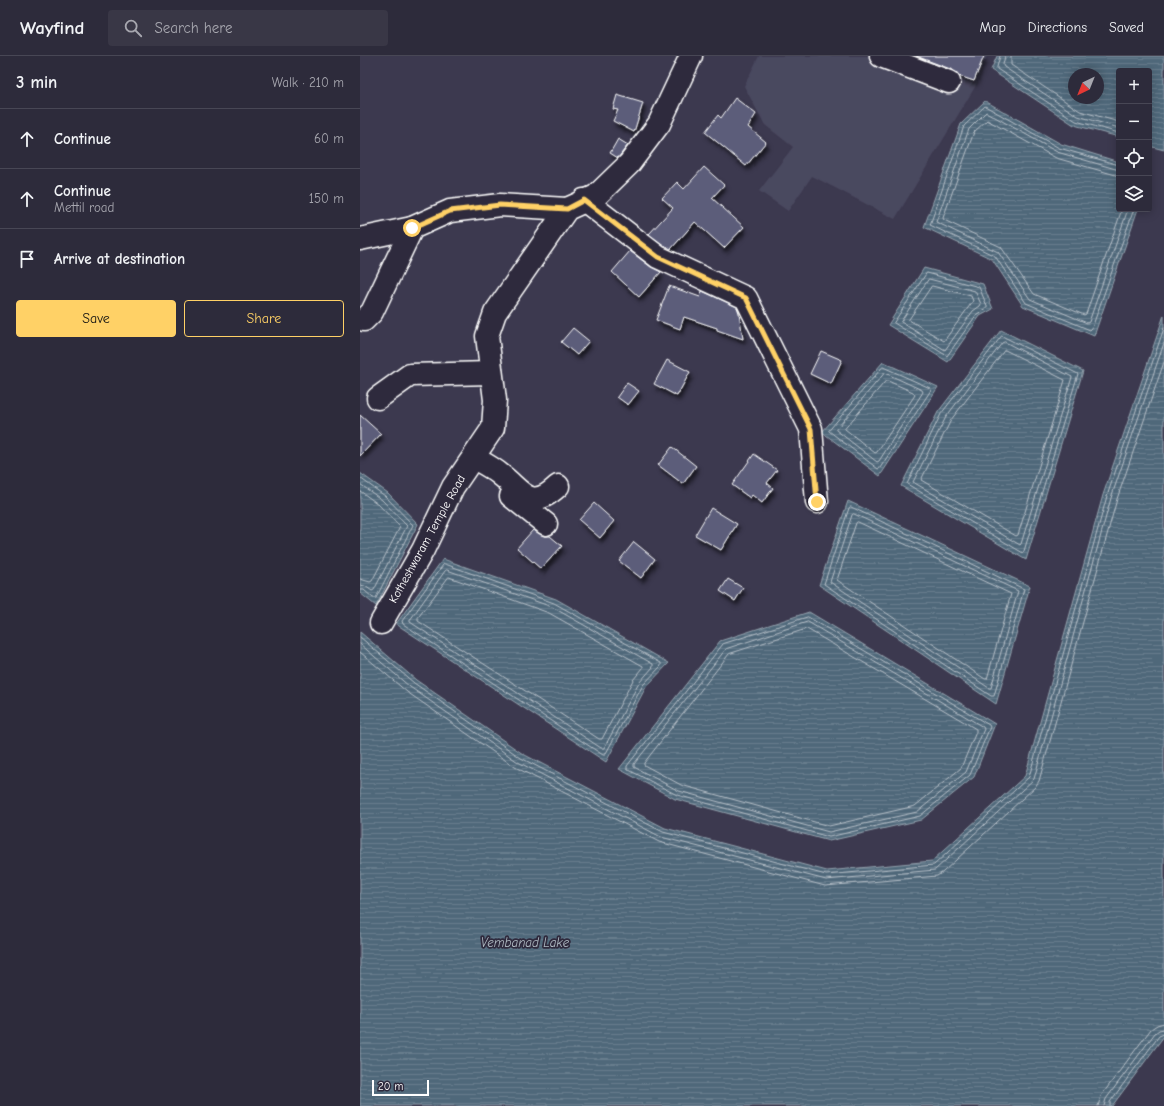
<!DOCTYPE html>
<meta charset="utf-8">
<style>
body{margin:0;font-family:"Comic Neue",sans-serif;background:#393746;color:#f1f3f6}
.controls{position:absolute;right:12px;top:12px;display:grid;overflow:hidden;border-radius:4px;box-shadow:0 2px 10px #0003}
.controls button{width:36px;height:36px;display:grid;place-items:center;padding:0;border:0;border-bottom:1px solid #484755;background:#2d2b3b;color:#f1f3f6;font:20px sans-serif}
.compass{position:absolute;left:708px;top:12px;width:36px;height:36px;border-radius:50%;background:#2d2b3b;box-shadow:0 2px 10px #0003;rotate:223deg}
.scale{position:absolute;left:12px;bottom:10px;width:57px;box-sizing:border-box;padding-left:4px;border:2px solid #fff;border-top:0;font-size:11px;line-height:14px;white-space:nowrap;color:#fff;-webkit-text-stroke:3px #2f2a3d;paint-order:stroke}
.stop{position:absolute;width:12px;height:12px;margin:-9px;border:3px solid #ffd166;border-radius:50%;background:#fff}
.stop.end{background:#ffd166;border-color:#fff;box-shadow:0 1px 4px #0008}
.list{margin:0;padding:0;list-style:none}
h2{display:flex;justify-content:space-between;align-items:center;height:52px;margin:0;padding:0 16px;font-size:17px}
h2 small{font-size:13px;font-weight:400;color:#a7a7af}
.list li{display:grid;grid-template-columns:26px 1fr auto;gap:12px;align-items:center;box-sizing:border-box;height:60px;padding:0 16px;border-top:1px solid #484755}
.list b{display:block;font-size:15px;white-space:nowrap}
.list p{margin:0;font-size:13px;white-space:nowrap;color:#a7a7af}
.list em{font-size:13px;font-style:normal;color:#a7a7af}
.actions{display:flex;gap:8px;padding:12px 16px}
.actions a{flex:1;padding:9px 0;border:1px solid #ffd166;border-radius:4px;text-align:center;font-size:14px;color:#ffd166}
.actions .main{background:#ffd166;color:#111}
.icon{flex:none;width:22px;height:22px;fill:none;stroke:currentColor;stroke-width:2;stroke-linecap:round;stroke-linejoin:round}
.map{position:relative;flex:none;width:804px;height:1050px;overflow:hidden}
header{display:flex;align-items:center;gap:24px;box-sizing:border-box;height:56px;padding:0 20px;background:#2d2b3b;border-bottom:1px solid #484755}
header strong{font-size:19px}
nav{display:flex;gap:22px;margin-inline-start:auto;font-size:14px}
.search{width:280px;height:36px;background:#393746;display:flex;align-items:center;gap:10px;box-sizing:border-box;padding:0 14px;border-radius:4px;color:#a7a7af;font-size:15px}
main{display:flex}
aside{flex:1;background:#2d2b3b}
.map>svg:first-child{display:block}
.built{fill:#4a485f}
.water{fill:url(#water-rules);stroke:#95a4af;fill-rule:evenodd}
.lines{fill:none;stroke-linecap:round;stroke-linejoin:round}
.shore{stroke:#b9c2ca;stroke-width:1}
.building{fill:#5c5d7a;stroke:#fff;filter:url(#shadow)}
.minor-casing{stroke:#fff;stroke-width:25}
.minor{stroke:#2f2a3d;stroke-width:22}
.route{stroke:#ffd166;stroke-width:5}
.labels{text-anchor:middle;stroke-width:3.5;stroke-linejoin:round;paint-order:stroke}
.street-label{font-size:12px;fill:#fff;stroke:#2f2a3d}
.water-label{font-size:13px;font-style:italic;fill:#b0bbc3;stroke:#2f2a3d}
</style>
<header>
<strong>Wayfind</strong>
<div class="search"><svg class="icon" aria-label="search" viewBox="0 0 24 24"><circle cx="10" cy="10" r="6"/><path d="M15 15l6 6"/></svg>Search here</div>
<nav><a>Map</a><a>Directions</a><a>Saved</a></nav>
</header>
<main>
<aside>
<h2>3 min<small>Walk · 210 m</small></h2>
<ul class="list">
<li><svg class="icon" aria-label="ahead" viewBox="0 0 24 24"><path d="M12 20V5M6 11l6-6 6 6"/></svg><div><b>Continue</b></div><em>60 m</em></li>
<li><svg class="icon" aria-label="ahead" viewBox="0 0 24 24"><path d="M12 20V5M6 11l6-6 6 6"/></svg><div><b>Continue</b><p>Mettil road</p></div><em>150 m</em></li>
<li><svg class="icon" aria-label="arrive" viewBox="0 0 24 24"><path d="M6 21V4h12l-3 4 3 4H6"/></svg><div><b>Arrive at destination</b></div></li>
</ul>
<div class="actions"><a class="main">Save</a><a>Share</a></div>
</aside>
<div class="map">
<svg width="804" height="1050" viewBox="0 0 804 1050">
<defs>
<pattern id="water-rules" width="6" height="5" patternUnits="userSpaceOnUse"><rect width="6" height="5" fill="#4f677a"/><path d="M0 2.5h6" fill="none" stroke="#697e8e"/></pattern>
<filter id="shadow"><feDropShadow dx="2.5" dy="4.5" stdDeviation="2" flood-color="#0009"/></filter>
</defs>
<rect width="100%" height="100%" fill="#3c394f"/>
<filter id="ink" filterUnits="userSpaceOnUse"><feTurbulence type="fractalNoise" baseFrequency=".025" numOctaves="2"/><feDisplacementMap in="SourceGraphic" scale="8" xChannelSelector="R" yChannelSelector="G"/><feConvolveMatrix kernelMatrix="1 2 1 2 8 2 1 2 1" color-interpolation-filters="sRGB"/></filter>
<g filter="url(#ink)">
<path class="built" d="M 399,0 L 627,0 L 615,31 L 535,163 L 452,120 L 428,155 L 399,135 L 433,91 L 405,69 L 384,30 Z"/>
<g class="water">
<path d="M 637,0 L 804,0 L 804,94 L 789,90 L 789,15 L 759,15 L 759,81 L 714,69 L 631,14 ZM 714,18 L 738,18 L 738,42 L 714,42 Z"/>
<path d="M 625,45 L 701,88 L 759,106 L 759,153 L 778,153 L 734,280 L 663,250 L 632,203 L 564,171 L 601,68 Z"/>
<path d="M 564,212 L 623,228 L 633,253 L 620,260 L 588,306 L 528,269 Z"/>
<path d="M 804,259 L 804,980 L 752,1050 L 0,1050 L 0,576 L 56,624 L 163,698 L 305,772 L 467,815 L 572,805 L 665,720 L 743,439 Z"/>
<path d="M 641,274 L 723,315 L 666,504 L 541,430 L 578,356 Z"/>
<path d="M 523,306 L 578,331 L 520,420 L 462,376 Z"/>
<path d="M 0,417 L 28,437 L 58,468 L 16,550 L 0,537 Z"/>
<path d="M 488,445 L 670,530 L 636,648 L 459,529 Z"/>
<path d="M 83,503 L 196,543 L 309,607 L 286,631 L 246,706 L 36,568 Z"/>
<path d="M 449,556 L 635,668 L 614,721 L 561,764 L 469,785 L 315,743 L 259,713 L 360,585 Z"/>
</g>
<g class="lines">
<g class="shore">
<path d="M 640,0 L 637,11 L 637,13 L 716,65 L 759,77"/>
<path d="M 645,0 L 643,9 L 644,11 L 718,60 L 759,72"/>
<path d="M 651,0 L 651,9 L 720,55 L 759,66"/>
<path d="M 759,109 L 699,92 L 625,50 L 604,70 L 570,169 L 635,200 L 666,247 L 730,274 L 732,272 L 774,153"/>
<path d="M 759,114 L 697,96 L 626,56 L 609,73 L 576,166 L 638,196 L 670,243 L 727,267 L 729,266 L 768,153"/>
<path d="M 759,120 L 696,102 L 627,64 L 614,76 L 583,162 L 584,164 L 641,191 L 674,238 L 724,259 L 726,258 L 762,153"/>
<path d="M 567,217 L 619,231 L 627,250 L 627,252 L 617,258 L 587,300 L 534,267 Z"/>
<path d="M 569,223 L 615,235 L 621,248 L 620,250 L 613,255 L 585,294 L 541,266 Z"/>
<path d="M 572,230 L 611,240 L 613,245 L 584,285 L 549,264 Z"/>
<path d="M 642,280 L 718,318 L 664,495 L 663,497 L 547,428 L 581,358 Z"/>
<path d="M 645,286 L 712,321 L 661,488 L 660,489 L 553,426 L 586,361 L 642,287 Z"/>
<path d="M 645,294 L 705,324 L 658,479 L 656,480 L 561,424 L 591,364 Z"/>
<path d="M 523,311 L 570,332 L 571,334 L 520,412 L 518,413 L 469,375 Z"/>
<path d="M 525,317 L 562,334 L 563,336 L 519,405 L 517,406 L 476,374 Z"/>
<path d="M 526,325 L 528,325 L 553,336 L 555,339 L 517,396 L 515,397 L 485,373 Z"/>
<path d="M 0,422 L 25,440 L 53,469 L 16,542 L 13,542 L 4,534 L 0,534"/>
<path d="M 0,428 L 22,444 L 47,470 L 14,534 L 12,535 L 5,530 L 0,529"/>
<path d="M 0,435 L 18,448 L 40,471 L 12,525 L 10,526 L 0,523"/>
<path d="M 491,451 L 664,533 L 634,640 L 631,640 L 464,528 L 489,452 Z"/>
<path d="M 494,458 L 658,535 L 631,632 L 629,632 L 470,526 L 492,459 Z"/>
<path d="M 498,466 L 651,538 L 627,623 L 625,623 L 477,524 L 496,467 Z"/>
<path d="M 85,508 L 194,547 L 301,607 L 301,610 L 283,629 L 245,699 L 243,699 L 43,568 L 42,565 L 83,509 Z"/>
<path d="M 87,514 L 192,551 L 293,608 L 293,611 L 279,627 L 244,692 L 241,692 L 50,566 L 50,564 L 85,515 Z"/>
<path d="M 89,521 L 189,557 L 283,610 L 283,612 L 273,624 L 242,683 L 239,683 L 58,565 L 58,562 Z"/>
<path d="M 448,561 L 629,669 L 630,671 L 610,719 L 560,760 L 469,781 L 317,739 L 267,713 L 267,710 L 363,588 Z"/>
<path d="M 448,566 L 623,671 L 624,673 L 606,716 L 557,756 L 469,776 L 319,735 L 274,711 L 274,708 L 366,593 Z"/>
<path d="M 447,573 L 616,673 L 616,676 L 601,712 L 555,750 L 469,770 L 321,729 L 284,709 L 284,707 L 369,598 Z"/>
<path d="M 0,581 L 54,627 L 161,702 L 303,776 L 466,819 L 574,809 L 669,721 L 747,440 L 804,272"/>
<path d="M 0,588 L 50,631 L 158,706 L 301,781 L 466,824 L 575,814 L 674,723 L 751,442 L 804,287"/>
<path d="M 0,596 L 47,636 L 155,711 L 299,786 L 465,830 L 577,820 L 583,816 L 675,731 L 679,725 L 757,443 L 804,306"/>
<path d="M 738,1050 L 741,1040 L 791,973 L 797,969 L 804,967"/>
<path d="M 744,1050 L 746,1043 L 795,977 L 799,974 L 804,973"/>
<path d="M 750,1050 L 750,1046 L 799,980 L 804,978"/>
</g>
</g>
<g class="building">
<path d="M 556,0 L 624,0 L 614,25 L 599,20 L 593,14 Z"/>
<path d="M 257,39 L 283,47 L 274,76 L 253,65 L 258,54 L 253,53 Z"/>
<path d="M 375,42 L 396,58 L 388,71 L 406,86 L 386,110 L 345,76 L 358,59 L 361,62 Z"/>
<path d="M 258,83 L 268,89 L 258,102 L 250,97 Z"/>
<path d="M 344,111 L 364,129 L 352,142 L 384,171 L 364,192 L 335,166 L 311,193 L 305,190 L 289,178 L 313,152 L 302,142 L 317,126 L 324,133 Z"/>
<path d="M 270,195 L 291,211 L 301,216 L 279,241 L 252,216 Z"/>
<path d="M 309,230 L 340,241 L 342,235 L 377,251 L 379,257 L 383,283 L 357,274 L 357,272 L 324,261 L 320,273 L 296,264 Z"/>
<path d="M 213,272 L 229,285 L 217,299 L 201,286 Z"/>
<path d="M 461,295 L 482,304 L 471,328 L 450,318 Z"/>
<path d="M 307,304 L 330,316 L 317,340 L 294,328 Z"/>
<path d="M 267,327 L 279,335 L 268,349 L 257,341 Z"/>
<path d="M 0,359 L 21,378 L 0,400 Z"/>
<path d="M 312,391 L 336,410 L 323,428 L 298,409 Z"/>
<path d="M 394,398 L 417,414 L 407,427 L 413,432 L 402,447 L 392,439 L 390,442 L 372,429 Z"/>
<path d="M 234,447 L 254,465 L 240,482 L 219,464 Z"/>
<path d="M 351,452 L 377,468 L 361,494 L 335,479 Z"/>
<path d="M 173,474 L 184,480 L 190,480 L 202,490 L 181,513 L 157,492 Z"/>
<path d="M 274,486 L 295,503 L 281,522 L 259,505 Z"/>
<path d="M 368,523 L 383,532 L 375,545 L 360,535 Z"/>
</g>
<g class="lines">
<defs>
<g id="minor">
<path d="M 521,0 L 589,26"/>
<path d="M 224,144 L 298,201 L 386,242 L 451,373 L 457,446"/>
<path d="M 0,183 L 52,172"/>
<path d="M 4,264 L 12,256 L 52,172 L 90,155 L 140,149 L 207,153"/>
<path d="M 18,342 L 50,319 L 131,317"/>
<path d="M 114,402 C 123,407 133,412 141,419 C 163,436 170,456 198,430"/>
<path d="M 151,440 L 186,468"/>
<path d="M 21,567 L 63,494 L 93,431 L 133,372 L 135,344 L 127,280 L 135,257 L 207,153 L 236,140 L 269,108 L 299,68 L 331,0"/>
</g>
</defs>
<use href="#minor" class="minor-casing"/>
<use href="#minor" class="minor"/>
</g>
</g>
<g class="lines" filter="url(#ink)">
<path class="route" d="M 52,172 L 90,155 L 140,149 L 207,153 L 224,144 L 298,201 L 386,242 L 451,373 L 457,446"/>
</g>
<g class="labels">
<g class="street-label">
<text transform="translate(67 483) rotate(-61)" y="4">Kotheshwaram Temple Road</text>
</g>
<g class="water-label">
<text x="165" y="891">Vembanad Lake</text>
</g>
</g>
</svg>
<div class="controls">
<button>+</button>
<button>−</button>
<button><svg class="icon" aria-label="locate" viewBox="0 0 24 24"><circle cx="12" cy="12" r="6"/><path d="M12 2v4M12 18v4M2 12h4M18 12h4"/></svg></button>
<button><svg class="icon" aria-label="layers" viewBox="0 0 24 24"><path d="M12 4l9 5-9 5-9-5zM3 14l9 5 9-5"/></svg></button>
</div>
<svg class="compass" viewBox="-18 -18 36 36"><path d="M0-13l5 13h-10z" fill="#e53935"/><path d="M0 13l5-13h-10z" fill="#a7a7af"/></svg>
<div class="scale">20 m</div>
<div class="stop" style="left:52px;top:172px"></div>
<div class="stop end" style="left:457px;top:446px"></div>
</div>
</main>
